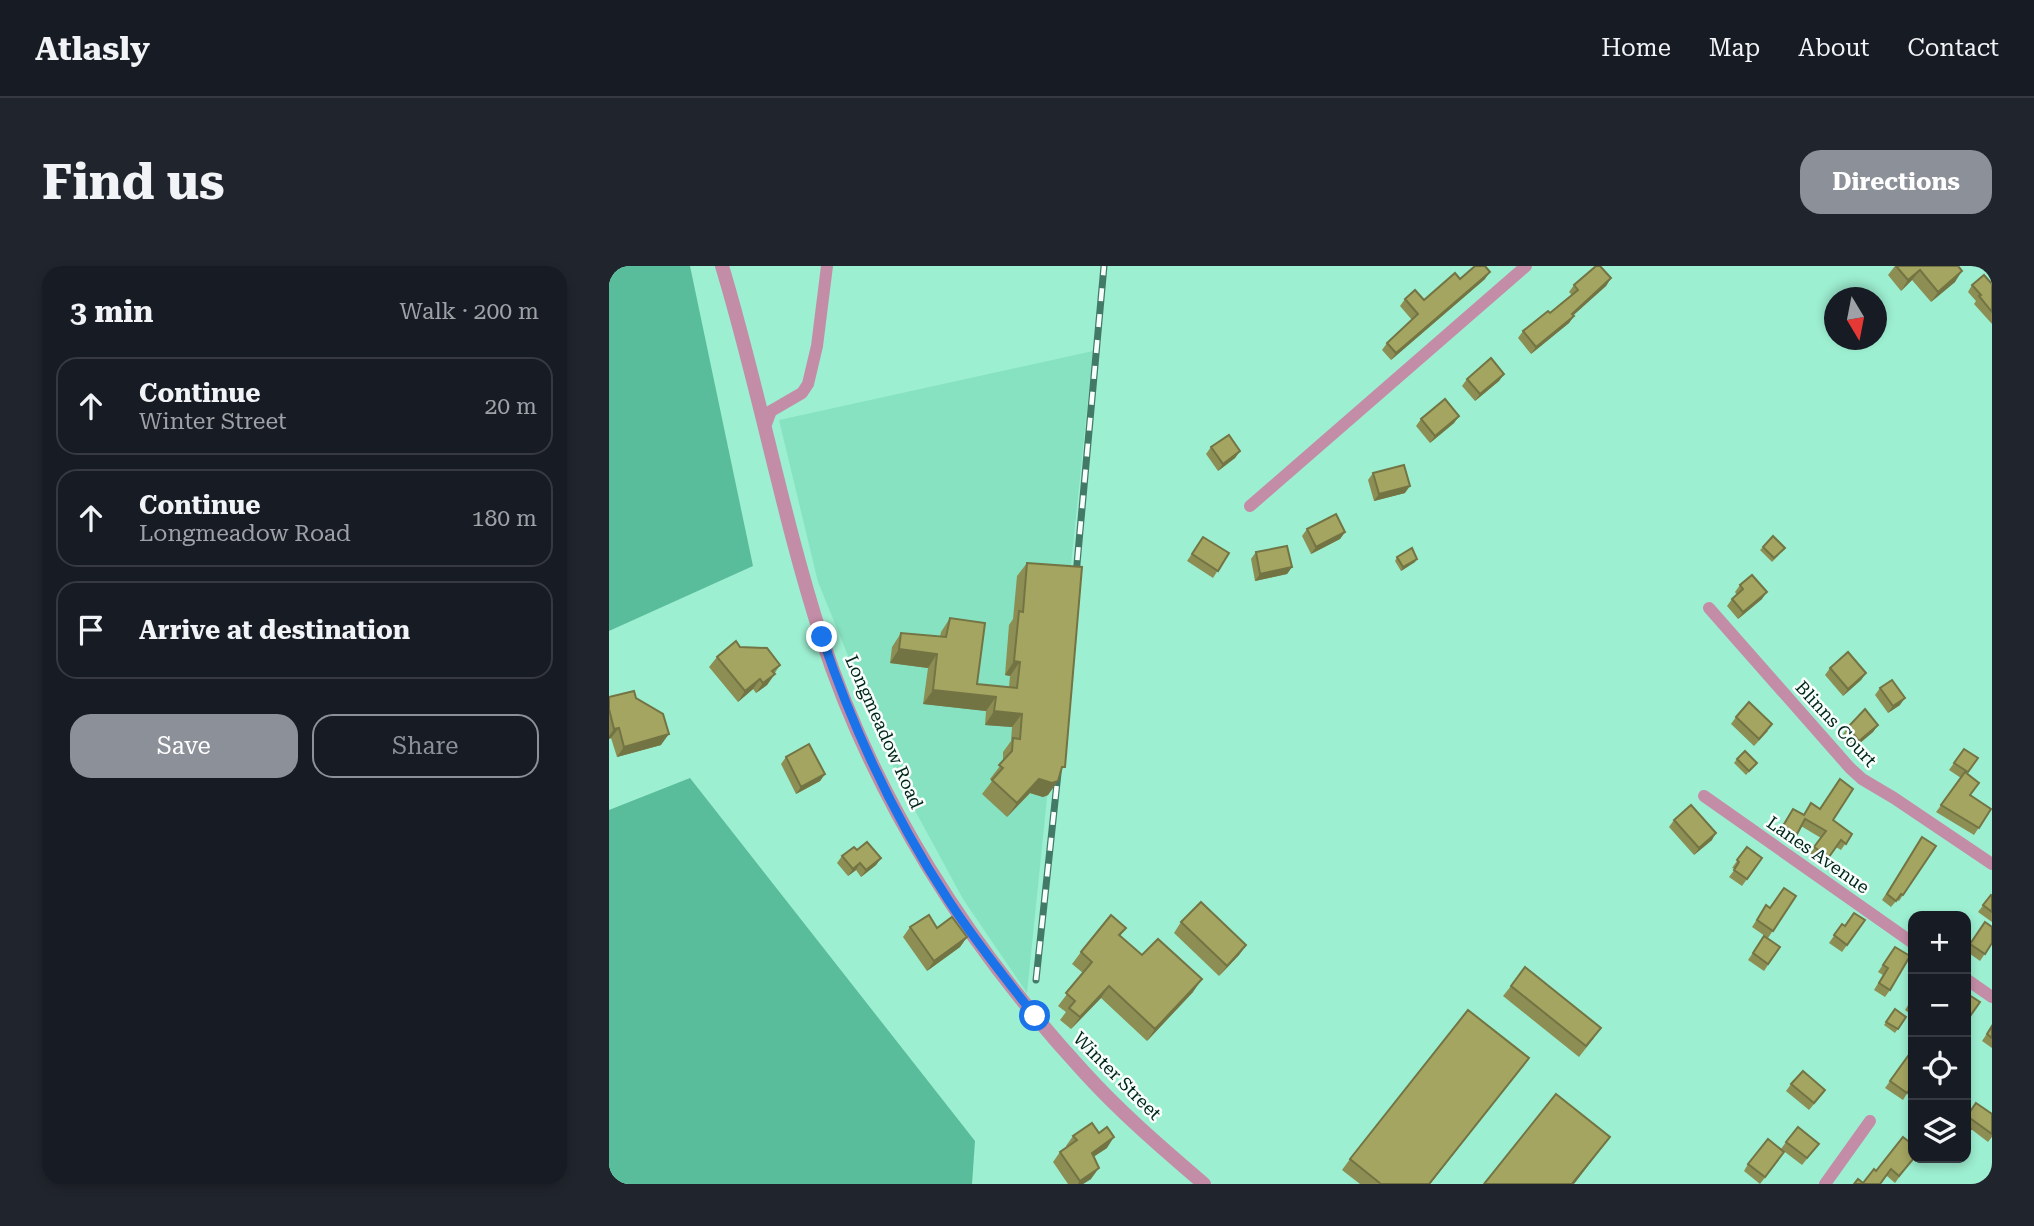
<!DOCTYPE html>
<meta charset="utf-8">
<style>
body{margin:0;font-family:"Roboto Serif",serif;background:#20242c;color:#f1f3f6}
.controls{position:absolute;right:21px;bottom:21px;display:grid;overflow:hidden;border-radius:14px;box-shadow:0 4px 10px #0003}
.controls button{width:63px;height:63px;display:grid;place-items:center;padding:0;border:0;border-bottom:2px solid #363941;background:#171b24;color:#f1f3f6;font:35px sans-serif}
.compass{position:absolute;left:1215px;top:21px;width:63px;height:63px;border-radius:50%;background:#171b24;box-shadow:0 4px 10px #0003;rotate:170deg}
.stop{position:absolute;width:21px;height:21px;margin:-16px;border:5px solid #1a73e8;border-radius:50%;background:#fff}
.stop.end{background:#1a73e8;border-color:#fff;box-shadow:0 2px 7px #0008}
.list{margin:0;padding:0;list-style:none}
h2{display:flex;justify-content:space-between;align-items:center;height:91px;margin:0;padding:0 28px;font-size:30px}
h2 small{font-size:23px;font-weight:400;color:#9ea1a6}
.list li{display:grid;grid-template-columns:46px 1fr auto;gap:21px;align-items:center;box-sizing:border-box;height:98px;margin:0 14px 14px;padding:0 14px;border:2px solid #363941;border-radius:21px}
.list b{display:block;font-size:26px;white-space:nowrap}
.list p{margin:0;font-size:23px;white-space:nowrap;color:#9ea1a6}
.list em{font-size:23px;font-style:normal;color:#9ea1a6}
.actions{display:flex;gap:14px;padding:21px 28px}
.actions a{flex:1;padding:16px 0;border:2px solid #8c9099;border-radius:21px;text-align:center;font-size:24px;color:#8c9099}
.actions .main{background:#8c9099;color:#fff}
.icon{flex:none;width:38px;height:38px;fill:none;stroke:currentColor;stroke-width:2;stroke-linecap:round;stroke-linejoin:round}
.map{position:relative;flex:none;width:1383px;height:918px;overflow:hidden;border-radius:21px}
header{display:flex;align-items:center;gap:42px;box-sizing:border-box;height:98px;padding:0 35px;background:#171b24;border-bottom:2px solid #363941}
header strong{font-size:33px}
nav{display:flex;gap:38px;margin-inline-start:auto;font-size:24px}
.intro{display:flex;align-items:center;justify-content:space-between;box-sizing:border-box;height:168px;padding:0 42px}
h1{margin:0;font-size:49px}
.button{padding:18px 32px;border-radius:21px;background:#8c9099;color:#fff;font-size:24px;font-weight:700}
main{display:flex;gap:42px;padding:0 42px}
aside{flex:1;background:#171b24;border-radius:21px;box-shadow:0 4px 10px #0003}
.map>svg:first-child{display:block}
.built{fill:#87e2c2}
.forest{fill:#59bd9c}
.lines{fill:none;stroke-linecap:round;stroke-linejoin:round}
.minor{stroke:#c48da7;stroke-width:12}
.tertiary{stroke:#c48da7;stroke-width:14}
.rail-casing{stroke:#437a67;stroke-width:7}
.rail{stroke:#f7fefb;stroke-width:4.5;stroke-dasharray:13;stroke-linecap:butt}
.wall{fill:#8d8e53}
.shaded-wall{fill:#737444}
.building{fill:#a4a561;stroke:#737444;stroke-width:2}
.route{stroke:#1a73e8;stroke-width:9}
.labels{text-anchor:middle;stroke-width:5;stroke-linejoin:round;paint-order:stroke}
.street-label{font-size:18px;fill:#01241a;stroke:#f7fefb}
</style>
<header>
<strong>Atlasly</strong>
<nav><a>Home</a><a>Map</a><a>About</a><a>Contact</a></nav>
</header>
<div class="intro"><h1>Find us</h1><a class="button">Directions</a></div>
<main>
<aside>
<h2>3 min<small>Walk · 200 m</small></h2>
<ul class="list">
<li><svg class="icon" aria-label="ahead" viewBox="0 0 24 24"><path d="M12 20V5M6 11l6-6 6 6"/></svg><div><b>Continue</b><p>Winter Street</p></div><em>20 m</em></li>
<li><svg class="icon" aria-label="ahead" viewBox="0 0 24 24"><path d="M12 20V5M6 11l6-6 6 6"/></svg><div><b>Continue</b><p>Longmeadow Road</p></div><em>180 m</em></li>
<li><svg class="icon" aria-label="arrive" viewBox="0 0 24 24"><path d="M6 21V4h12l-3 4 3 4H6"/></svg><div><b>Arrive at destination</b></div></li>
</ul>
<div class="actions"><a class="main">Save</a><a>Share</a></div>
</aside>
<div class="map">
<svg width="1383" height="918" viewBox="0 0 1383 918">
<rect width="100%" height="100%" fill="#9defd1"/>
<path class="built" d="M 484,85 L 418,727 L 354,633 L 291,517 L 209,316 L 170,154 Z"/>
<g class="forest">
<path d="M 8,0 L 81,0 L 144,300 L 0,365 L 0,2 Z"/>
<path d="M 81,512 L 366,875 L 363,918 L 0,918 L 0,544 Z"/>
</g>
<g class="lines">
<g class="minor">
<path d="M 156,161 L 162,145 L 193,127 L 199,118 L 208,80 L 218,0"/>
<path d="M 641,240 L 917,0"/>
<path d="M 1100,342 L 1241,502 L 1253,513 L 1285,532 L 1383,598"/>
<path d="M 1095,530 L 1304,677"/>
<path d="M 1357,713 L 1383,731"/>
<path d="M 1216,918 L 1261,855"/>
</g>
<path class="tertiary" d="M 113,0 C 150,122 173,249 212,370 C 265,533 359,680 474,805 C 511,846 553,882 595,918"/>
<defs>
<g id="rail">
<path d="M 466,320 L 495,0"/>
<path d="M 427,714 L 450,498"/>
</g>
</defs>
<use href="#rail" class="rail-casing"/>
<use href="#rail" class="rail"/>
</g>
<g class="wall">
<path d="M 1286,0 L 1349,0 L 1346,16 L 1322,36 L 1303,14 L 1292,25 L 1279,9 Z"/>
<path d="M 1002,12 L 997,20 L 964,49 L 965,50 L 960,57 L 922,88 L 909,72 L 914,65 L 941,47 L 963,29 L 960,26 L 965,19 Z"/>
<path d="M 851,13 L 876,13 L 782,94 L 773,84 L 778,77 L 803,54 L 791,40 L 796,33 L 815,34 Z"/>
<path d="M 1383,18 L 1383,58 L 1365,38 L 1367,35 L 1359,26 L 1363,19 Z"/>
<path d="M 895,108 L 890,115 L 866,135 L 853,120 L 858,113 Z"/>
<path d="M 850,150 L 845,157 L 821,177 L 807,160 L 812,153 Z"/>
<path d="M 602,181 L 631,185 L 626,192 L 609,205 L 597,188 Z"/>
<path d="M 764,207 L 796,227 L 765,235 L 759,214 Z"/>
<path d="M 698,263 L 736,266 L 731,273 L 702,288 L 693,270 Z"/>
<path d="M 594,271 L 620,287 L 604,312 L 578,295 Z"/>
<path d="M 1154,281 L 1176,282 L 1163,296 L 1151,284 Z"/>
<path d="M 647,286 L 683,301 L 678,308 L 646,315 L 642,293 Z"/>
<path d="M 788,291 L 806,296 L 792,305 L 786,295 Z"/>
<path d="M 418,297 L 451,508 L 439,529 L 434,531 L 421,527 L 398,551 L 373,528 L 383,515 L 381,513 L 394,496 L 394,486 L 402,475 L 403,461 L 376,459 L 377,445 L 314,438 L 319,402 L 281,397 L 283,381 L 292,367 L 331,371 L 332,366 L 341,352 L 368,418 L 400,421 L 401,410 L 396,409 L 400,359 L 404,353 L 408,310 Z"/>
<path d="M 1131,319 L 1153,333 L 1129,353 L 1118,340 L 1123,333 L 1128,329 L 1126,326 Z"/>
<path d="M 131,381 L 171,399 L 158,419 L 147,427 L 144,423 L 129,436 L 100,401 L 108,391 Z"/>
<path d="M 1221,402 L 1257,407 L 1252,414 L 1234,430 L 1216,409 Z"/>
<path d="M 1271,422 L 1291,439 L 1279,447 L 1266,429 Z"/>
<path d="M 0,431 L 27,432 L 52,479 L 8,491 L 2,472 L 0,473 Z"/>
<path d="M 1127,451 L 1159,465 L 1145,480 L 1122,458 Z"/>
<path d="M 1269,459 L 1264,466 L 1245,482 L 1234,468 L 1239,461 Z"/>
<path d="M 1355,483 L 1369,492 L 1358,507 L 1361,529 L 1382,543 L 1365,569 L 1327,546 L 1352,512 L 1340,504 Z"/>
<path d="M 177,491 L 216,508 L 211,515 L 187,528 L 172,498 Z"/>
<path d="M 1128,493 L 1148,497 L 1137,509 L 1125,497 Z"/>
<path d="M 1202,537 L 1243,568 L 1232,584 L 1227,581 L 1215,598 L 1201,588 L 1212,572 L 1192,560 L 1183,574 L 1169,566 L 1184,543 L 1195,549 Z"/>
<path d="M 1065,554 L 1103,574 L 1085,589 L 1060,561 Z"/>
<path d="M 1309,577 L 1327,580 L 1290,635 L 1288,634 L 1282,641 L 1273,634 Z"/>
<path d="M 1138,581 L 1153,592 L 1133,620 L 1120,611 L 1126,603 L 1123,602 Z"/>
<path d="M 248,584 L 272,592 L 267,599 L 252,611 L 247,604 L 239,610 L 228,597 L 233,590 Z"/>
<path d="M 1382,629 L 1383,630 L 1383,656 L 1369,646 Z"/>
<path d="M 1187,630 L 1159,672 L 1143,661 L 1157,639 L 1161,642 Z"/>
<path d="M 1256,654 L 1233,686 L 1220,677 L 1233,658 L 1236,660 Z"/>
<path d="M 572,656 L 637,679 L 630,689 L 610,710 L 565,667 Z"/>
<path d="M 1376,656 L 1383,677 L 1371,695 L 1357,685 Z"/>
<path d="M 301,661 L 328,662 L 358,671 L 351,681 L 318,705 L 294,671 Z"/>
<path d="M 517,662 L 511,670 L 533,689 L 584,726 L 538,775 L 492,732 L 462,763 L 451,754 L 457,746 L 449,740 L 474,707 L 463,698 L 472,686 Z"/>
<path d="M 1155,670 L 1171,681 L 1155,705 L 1139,694 Z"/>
<path d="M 1286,681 L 1281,724 L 1276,731 L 1265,724 L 1274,709 L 1269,706 Z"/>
<path d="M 902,720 L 985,772 L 970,791 L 894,730 Z"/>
<path d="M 1304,731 L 1304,750 L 1296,744 Z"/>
<path d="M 1286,743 L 1297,751 L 1286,767 L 1275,759 Z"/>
<path d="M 1383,760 L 1383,782 L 1373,775 Z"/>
<path d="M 1304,783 L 1304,818 L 1294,834 L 1276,822 Z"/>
<path d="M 920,792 L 821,918 L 751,918 L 733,904 L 741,893 Z"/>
<path d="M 1182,818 L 1211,831 L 1200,844 L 1177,825 Z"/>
<path d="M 1367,837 L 1383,848 L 1383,871 L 1379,876 L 1362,863 L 1357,870 L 1357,852 Z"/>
<path d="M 464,870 L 498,882 L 484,891 L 482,913 L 474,918 L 459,918 L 444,896 L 451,886 L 458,881 L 457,880 Z"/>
<path d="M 1177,876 L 1210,878 L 1193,899 L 1172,883 Z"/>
<path d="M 1304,892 L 1286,917 L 1278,910 L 1254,917 L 1267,905 Z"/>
<path d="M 1170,893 L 1151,918 L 1135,905 L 1139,898 Z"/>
</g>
<g class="shaded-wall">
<path d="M 1311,4 L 1303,14 L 1292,25 L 1299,14 Z"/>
<path d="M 1353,5 L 1346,16 L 1322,36 L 1329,26 Z"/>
<path d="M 881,6 L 876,13 L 782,94 L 787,87 Z"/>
<path d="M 1002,12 L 997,20 L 958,55 L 963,48 Z"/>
<path d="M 965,50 L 960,57 L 922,88 L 927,81 Z"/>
<path d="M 895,108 L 890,115 L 866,135 L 871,128 Z"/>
<path d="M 850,150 L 845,157 L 821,177 L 826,170 Z"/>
<path d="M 631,185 L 626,192 L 609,205 L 614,198 Z"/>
<path d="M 801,220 L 796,227 L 765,235 L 770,228 Z"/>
<path d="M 736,266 L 731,273 L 702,288 L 707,281 Z"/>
<path d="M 808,293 L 806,296 L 792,305 L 794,301 Z"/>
<path d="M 683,301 L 678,308 L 646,315 L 651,308 Z"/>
<path d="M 1158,326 L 1153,333 L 1129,353 L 1134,346 Z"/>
<path d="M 290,383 L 328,388 L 319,402 L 281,397 Z"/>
<path d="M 405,395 L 411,396 L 401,410 L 396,409 Z"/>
<path d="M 1257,407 L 1252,414 L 1234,430 L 1239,423 Z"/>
<path d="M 166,408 L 158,419 L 147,427 L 154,417 Z"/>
<path d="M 151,413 L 144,423 L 129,436 L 136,425 Z"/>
<path d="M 324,424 L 387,431 L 377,445 L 314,438 Z"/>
<path d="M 1296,432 L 1291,439 L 1279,447 L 1284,440 Z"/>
<path d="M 385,445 L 413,448 L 403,461 L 376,459 Z"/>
<path d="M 1269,459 L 1264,466 L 1245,482 L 1250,475 Z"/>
<path d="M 10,462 L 2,472 L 0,473 L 0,470 L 5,463 Z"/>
<path d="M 60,468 L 52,479 L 8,491 L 15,481 Z"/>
<path d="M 216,508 L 211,515 L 187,528 L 192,521 Z"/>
<path d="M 430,513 L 449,515 L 439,529 L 434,531 L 421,527 L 398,551 L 408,537 Z"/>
<path d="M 1107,567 L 1103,574 L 1085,589 L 1090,582 Z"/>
<path d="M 272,592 L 267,599 L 252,611 L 257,604 Z"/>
<path d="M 251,597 L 247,604 L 239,610 L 244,603 Z"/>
<path d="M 358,671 L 351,681 L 318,705 L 325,695 Z"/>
<path d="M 637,679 L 630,689 L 610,710 L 618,700 Z"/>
<path d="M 593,713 L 584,726 L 538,775 L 546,763 Z"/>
<path d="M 500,720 L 492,732 L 462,763 L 471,751 Z"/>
<path d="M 920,792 L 821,918 L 820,918 Z"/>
<path d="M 505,871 L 498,882 L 475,897 L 483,887 Z"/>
<path d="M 1001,871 L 965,918 L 963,918 Z"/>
<path d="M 490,902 L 482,913 L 474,918 L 469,918 L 471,915 Z"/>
</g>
<g class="building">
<path d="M 866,0 L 876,0 L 881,6 L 787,87 L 778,77 L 809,48 L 796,33 L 806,24 L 815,34 L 846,7 L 851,13 Z"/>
<path d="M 987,0 L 991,0 L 1002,12 L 963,48 L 965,50 L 927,81 L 914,65 L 939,45 L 941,47 L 969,24 L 965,19 Z"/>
<path d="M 1287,0 L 1349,0 L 1353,5 L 1329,26 L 1311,4 L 1299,14 Z"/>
<path d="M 1375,9 L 1383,18 L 1383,46 L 1370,30 L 1372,29 L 1363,19 Z"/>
<path d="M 882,92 L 895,108 L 871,128 L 858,113 Z"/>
<path d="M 836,133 L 850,150 L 826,170 L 812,153 Z"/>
<path d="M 620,169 L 631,185 L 614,198 L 602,181 Z"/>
<path d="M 795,199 L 801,220 L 770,228 L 764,207 Z"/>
<path d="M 727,248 L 736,266 L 707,281 L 698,263 Z"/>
<path d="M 1164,270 L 1176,282 L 1165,292 L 1154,281 Z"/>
<path d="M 594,271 L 620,287 L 609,305 L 583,288 Z"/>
<path d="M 678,280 L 683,301 L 651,308 L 647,286 Z"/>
<path d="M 803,282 L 808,293 L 794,301 L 788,291 Z"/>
<path d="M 418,297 L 473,301 L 456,501 L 453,501 L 449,515 L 443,517 L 430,513 L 408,537 L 383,514 L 394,502 L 390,499 L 403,485 L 404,472 L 411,473 L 413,448 L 385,445 L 387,431 L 324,424 L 328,388 L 290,383 L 292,367 L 337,371 L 341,352 L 376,357 L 368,418 L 408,422 L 411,396 L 405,395 L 410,345 L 414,346 Z"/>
<path d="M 1143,309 L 1158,326 L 1134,346 L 1123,333 L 1134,323 L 1131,319 Z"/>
<path d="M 127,375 L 131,381 L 158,382 L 171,399 L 163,405 L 166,408 L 154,417 L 151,413 L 136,425 L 108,391 Z"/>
<path d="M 1239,386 L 1257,407 L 1239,423 L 1221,402 Z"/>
<path d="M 1283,414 L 1296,432 L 1284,440 L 1271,422 Z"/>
<path d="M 25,425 L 27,432 L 54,448 L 60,468 L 15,481 L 10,462 L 5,463 L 0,443 L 0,431 Z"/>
<path d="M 1140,436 L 1163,458 L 1150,473 L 1127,451 Z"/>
<path d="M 1256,443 L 1269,459 L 1250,475 L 1239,461 Z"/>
<path d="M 200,478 L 216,508 L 192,521 L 177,491 Z"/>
<path d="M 1355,483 L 1369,492 L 1359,506 L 1345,497 Z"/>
<path d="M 1136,485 L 1148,497 L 1140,505 L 1128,493 Z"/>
<path d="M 1356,506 L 1370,517 L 1361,529 L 1382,543 L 1370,562 L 1332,539 Z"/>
<path d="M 1231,513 L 1244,523 L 1224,554 L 1243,568 L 1237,578 L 1232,574 L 1220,591 L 1205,581 L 1217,565 L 1196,553 L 1188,568 L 1174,560 L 1184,543 L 1195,549 L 1202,537 L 1211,543 Z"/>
<path d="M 1082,539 L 1107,567 L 1090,582 L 1065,554 Z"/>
<path d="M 1313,571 L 1327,580 L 1294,629 L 1292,628 L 1287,635 L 1278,628 Z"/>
<path d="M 258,576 L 272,592 L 257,604 L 251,597 L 244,603 L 233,590 L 245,581 L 248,584 Z"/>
<path d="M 1138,581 L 1153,592 L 1138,613 L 1125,604 L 1130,596 L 1128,594 Z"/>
<path d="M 1175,622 L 1187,630 L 1164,665 L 1148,654 L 1157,639 L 1161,642 Z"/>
<path d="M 1382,629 L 1383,630 L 1383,646 L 1374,639 Z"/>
<path d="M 592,636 L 637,679 L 618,700 L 572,656 Z"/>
<path d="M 1245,647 L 1256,654 L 1238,679 L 1225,669 L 1233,658 L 1236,660 Z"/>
<path d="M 320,649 L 328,662 L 343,651 L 358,671 L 325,695 L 301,661 Z"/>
<path d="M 502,649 L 517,662 L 510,669 L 533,689 L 549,673 L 593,713 L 546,763 L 500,720 L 471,751 L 460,742 L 466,735 L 457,727 L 483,696 L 472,686 Z"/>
<path d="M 1376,656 L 1383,661 L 1383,677 L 1376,688 L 1361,678 Z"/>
<path d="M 1155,670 L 1171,681 L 1159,698 L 1144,687 Z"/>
<path d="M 1286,681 L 1301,690 L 1281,724 L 1270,717 L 1279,702 L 1274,699 Z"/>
<path d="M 916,701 L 992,762 L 977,780 L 902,720 Z"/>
<path d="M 1357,727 L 1371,736 L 1357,756 Z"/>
<path d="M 1286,743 L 1297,751 L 1289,763 L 1277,756 Z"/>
<path d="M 859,744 L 920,792 L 820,918 L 772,918 L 741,893 Z"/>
<path d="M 1383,760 L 1383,772 L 1378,768 Z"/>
<path d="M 1304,783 L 1304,818 L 1298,827 L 1281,815 Z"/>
<path d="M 1194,805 L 1216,824 L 1205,837 L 1182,818 Z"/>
<path d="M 947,828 L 1001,871 L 963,918 L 875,918 Z"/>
<path d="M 1367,837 L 1383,848 L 1383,868 L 1358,850 Z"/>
<path d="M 483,857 L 490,867 L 498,861 L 505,871 L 483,887 L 490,902 L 471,915 L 451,886 L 468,874 L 464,870 Z"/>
<path d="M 1357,859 L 1362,863 L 1357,870 Z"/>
<path d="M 1189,861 L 1210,878 L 1198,892 L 1177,876 Z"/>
<path d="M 1294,871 L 1304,879 L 1305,892 L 1290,910 L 1282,903 L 1271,918 L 1245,918 L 1249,913 L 1254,917 L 1265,903 L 1267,905 Z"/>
<path d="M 1159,873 L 1175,886 L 1156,911 L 1139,898 Z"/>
</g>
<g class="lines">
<path class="route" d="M 213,371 C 244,463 286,553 340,635 C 366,675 396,712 426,750"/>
</g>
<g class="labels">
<g class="street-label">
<text transform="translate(1227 458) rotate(47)" y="6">Blinns Court</text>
<text transform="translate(275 466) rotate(66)" y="6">Longmeadow Road</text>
<text transform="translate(1209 589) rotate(35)" y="6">Lanes Avenue</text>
<text transform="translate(508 810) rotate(45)" y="6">Winter Street</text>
</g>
</g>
</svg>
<div class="controls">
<button>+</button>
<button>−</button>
<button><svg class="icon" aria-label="locate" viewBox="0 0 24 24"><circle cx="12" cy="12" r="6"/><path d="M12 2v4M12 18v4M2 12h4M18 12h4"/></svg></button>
<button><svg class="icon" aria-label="layers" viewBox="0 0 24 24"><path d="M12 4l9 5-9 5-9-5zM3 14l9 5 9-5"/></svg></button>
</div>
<svg class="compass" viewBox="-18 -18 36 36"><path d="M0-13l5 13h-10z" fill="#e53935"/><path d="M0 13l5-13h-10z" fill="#9ea1a6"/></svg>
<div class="stop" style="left:426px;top:750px"></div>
<div class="stop end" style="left:213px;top:371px"></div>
</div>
</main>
